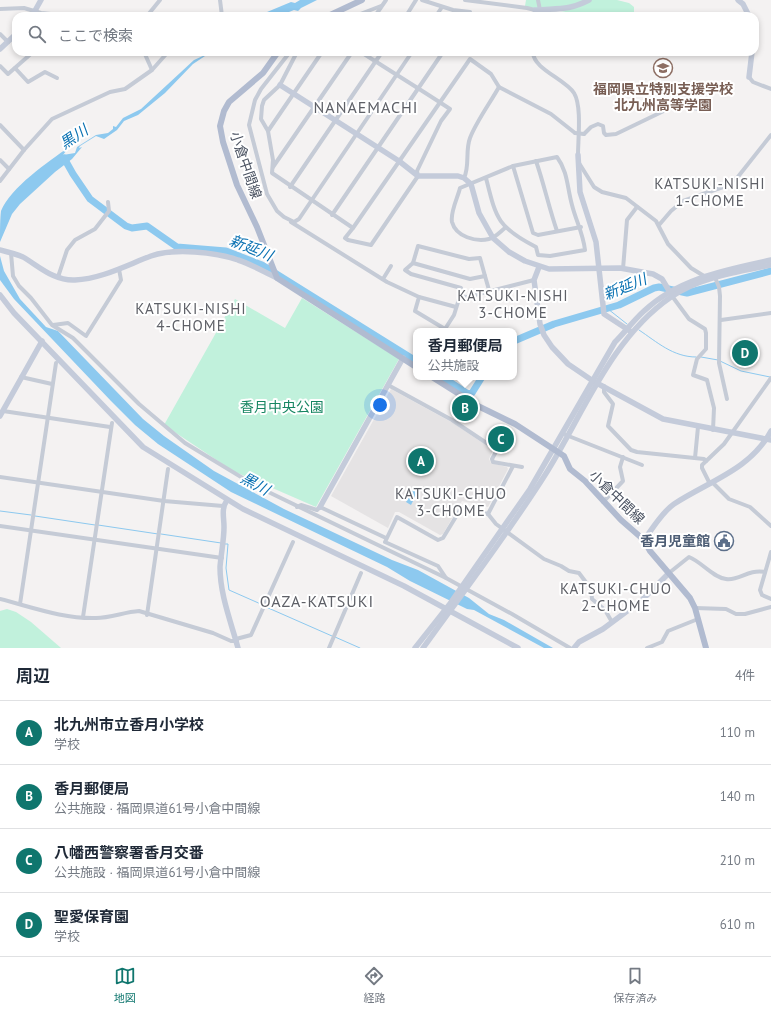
<!DOCTYPE html>
<html lang="ja">
<meta charset="utf-8">
<style>
body{margin:0;font-family:"PT Sans","Noto Sans JP",sans-serif;background:#f6f6f7;color:#1f2937}
.you{position:absolute;left:380px;top:405px;width:14px;height:14px;margin:-10px;border:3px solid #fff;border-radius:50%;background:#1a73e8;box-shadow:0 0 0 6px #1a73e833}
.badge{display:grid;place-items:center;width:26px;height:26px;border-radius:50%;background:#0f766e;color:#fff;font-size:13px;font-weight:700}
.pin{position:absolute;translate:-50% -50%;border:2px solid #fff;box-shadow:0 1px 4px #0006}
.popup{position:absolute;left:413px;top:328px;width:104px;height:52px;box-sizing:border-box;display:grid;place-content:center;border-radius:8px;background:#fff;filter:drop-shadow(0 1px 3px #0005);font-size:13px;white-space:nowrap;color:#747a83}
.popup b{font-size:15px;color:#1f2937}
.popup::after{content:'';position:absolute;left:50%;top:100%;margin-left:-8px;border:8px solid transparent;border-top-color:#fff}
.list{margin:0;padding:0;list-style:none}
h2{display:flex;justify-content:space-between;align-items:center;height:52px;margin:0;padding:0 16px;font-size:17px}
h2 small{font-size:13px;font-weight:400;color:#747a83}
.list li{display:grid;grid-template-columns:26px 1fr auto;gap:12px;align-items:center;box-sizing:border-box;height:64px;padding:0 16px;border-top:1px solid #e0e1e3}
.list b{display:block;font-size:15px;white-space:nowrap}
.list p{margin:0;font-size:13px;white-space:nowrap;color:#747a83}
.list em{font-size:13px;font-style:normal;color:#747a83}
.icon{flex:none;width:22px;height:22px;fill:none;stroke:currentColor;stroke-width:2;stroke-linecap:round;stroke-linejoin:round}
.map{position:relative;flex:none;width:771px;height:648px;overflow:hidden}
.search{position:absolute;background:#fff;box-shadow:0 2px 6px #0003;left:12px;right:12px;top:12px;height:44px;display:flex;align-items:center;gap:10px;box-sizing:border-box;padding:0 14px;border-radius:12px;color:#747a83;font-size:15px}
.sheet{height:308px;background:#fff}
nav{display:flex;justify-content:space-around;align-items:center;box-sizing:border-box;height:56px;border-top:1px solid #e0e1e3;background:#fff;font-size:11px;color:#747a83}
nav a{display:grid;justify-items:center;gap:2px}
nav .on{color:#0f766e}
.map>svg:first-child{display:block}
.education{fill:#e5e3e4}
.green{fill:#c1f1dc}
.water{fill:#8dc9ef}
.lines{fill:none;stroke-linecap:round;stroke-linejoin:round}
.stream{stroke:#8dc9ef;stroke-width:1}
.river{stroke:#8dc9ef;stroke-width:7}
.street{stroke:#c5cbd6;stroke-width:4}
.secondary{stroke:#c4cbda;stroke-width:5.5}
.primary{stroke:#b1bbd0;stroke-width:6}
.street-bridge{stroke:#c5cbd6;stroke-width:4}
.labels{text-anchor:middle;stroke-width:4;stroke-linejoin:round;paint-order:stroke}
.education-label{font-size:14px;font-weight:bold;fill:#785e54;stroke:#fff}
.street-label{font-size:14px;fill:#495160;stroke:#fff}
.park-label{font-size:14px;fill:#168561;stroke:#fff}
.service-label{font-size:14px;font-weight:bold;fill:#4e5e75;stroke:#fff;text-anchor:end}
.water-label{font-size:15px;font-style:italic;fill:#0971b2;stroke:#fff}
.neighbourhood-label{font-size:15px;letter-spacing:1px;fill:#5e6067;stroke:#fff}
.quarter-label{font-size:16px;letter-spacing:1px;fill:#5e6067;stroke:#fff}
</style>
<div class="map">
<svg width="771" height="648" viewBox="0 0 771 648">
<rect width="100%" height="100%" fill="#f4f2f2"/>
<path class="education" d="M 391,389 L 453,423 L 493,450 L 489,459 L 491,463 L 507,467 L 508,469 L 488,507 L 462,501 L 443,534 L 440,535 L 399,512 L 395,512 L 388,528 L 331,496 Z"/>
<g class="green">
<path d="M 526,0 L 617,0 L 629,3 L 634,7 L 634,16 L 588,16 L 560,11 L 536,12 L 525,6 Z"/>
<path d="M 302,298 L 399,359 L 316,507 L 233,471 L 164,425 L 235,299 L 285,328 Z"/>
<path d="M 7,609 L 16,612 L 31,622 L 61,648 L 0,648 L 0,611 Z"/>
</g>
<g class="water">
<path d="M 300,0 L 317,0 L 301,8 L 298,11 L 294,10 L 279,16 L 267,16 L 267,12 L 291,2 L 295,3 Z"/>
<path d="M 206,52 L 211,52 L 193,64 L 165,93 L 138,115 L 124,121 L 117,130 L 104,139 L 96,136 L 80,146 L 79,148 L 82,147 L 72,159 L 55,172 L 20,204 L 12,214 L 0,242 C 0,233 0,219 1,211 C 11,187 48,162 69,147 L 63,155 L 75,153 L 77,147 L 96,135 L 108,133 L 113,129 L 113,126 L 116,127 L 123,118 L 141,109 L 194,60 L 205,55 Z"/>
<path d="M 0,256 L 4,271 L 20,299 L 46,327 L 58,331 L 143,419 L 164,436 L 214,471 L 284,509 L 392,560 L 418,570 L 469,598 L 489,614 L 504,620 L 553,648 L 544,648 L 474,610 L 467,609 L 410,581 L 387,567 L 231,492 L 158,444 L 135,425 L 111,401 L 14,299 L 0,280 Z"/>
<path d="M 413,489 L 418,491 L 411,505 L 406,502 Z"/>
</g>
<g class="lines">
<g class="stream">
<path d="M 608,309 L 627,324"/>
<path d="M 639,330 C 657,342 673,357 696,357"/>
<path d="M 701,357 L 718,360"/>
<path d="M 720,361 L 741,371 L 770,377"/>
<path d="M 0,511 L 31,515"/>
<path d="M 35,516 L 95,525"/>
<path d="M 98,525 L 158,534"/>
<path d="M 161,534 L 221,543"/>
<path d="M 224,544 L 228,544 L 226,568 L 229,590 L 263,605"/>
<path d="M 266,607 L 332,636"/>
<path d="M 335,637 L 360,648"/>
</g>
<g class="river">
<path d="M 64,158 L 73,174 L 90,199 L 126,226 L 132,228 L 147,226 L 177,247 L 226,251 L 262,265 L 416,361"/>
<path d="M 514,341 L 554,324 L 619,305 L 654,288 L 659,287 L 687,293 L 771,271"/>
<path d="M 442,377 L 468,394 L 472,393 L 482,377"/>
</g>
<g class="street">
<path d="M 220,0 L 222,16"/>
<path d="M 422,0 L 453,10 L 470,12 L 467,16"/>
<path d="M 465,0 L 527,8 L 535,10 L 537,16"/>
<path d="M 538,0 L 540,10"/>
<path d="M 0,9 L 24,8 L 41,13 L 70,16"/>
<path d="M 147,16 L 160,0"/>
<path d="M 355,16 L 381,6"/>
<path d="M 375,16 L 386,0"/>
<path d="M 406,16 L 416,0"/>
<path d="M 436,16 L 442,7"/>
<path d="M 0,34 L 8,42"/>
<path d="M 144,52 L 152,70"/>
<path d="M 290,52 L 261,89 L 255,100 L 249,125 L 267,194 L 277,211 L 284,217 L 294,222 L 299,219 L 412,52"/>
<path d="M 297,52 L 280,85 L 264,100 L 262,106 L 261,119 L 268,131 L 273,160 L 272,173 L 353,228"/>
<path d="M 361,52 C 390,71 420,89 450,109 L 441,121 L 417,171 L 418,176 L 371,245 L 348,240 L 345,238 L 353,228 L 470,59 L 491,74 L 499,87 L 551,114 L 575,133"/>
<path d="M 533,52 C 533,69 565,79 574,93 C 582,106 578,139 578,155"/>
<path d="M 0,66 L 8,74 L 33,52"/>
<path d="M 15,68 L 28,82 L 45,72 L 57,78"/>
<path d="M 749,77 L 753,82 L 771,89"/>
<path d="M 0,125 L 24,150"/>
<path d="M 268,131 L 322,52"/>
<path d="M 584,134 L 591,127 L 598,124 L 603,126 L 604,133 L 606,135 L 616,134 L 672,107 L 681,105 L 698,109"/>
<path d="M 0,160 L 9,169"/>
<path d="M 536,161 C 544,184 549,208 557,231"/>
<path d="M 579,163 L 594,187 L 602,192 L 626,198 L 656,221 L 668,244 L 691,268 L 704,276"/>
<path d="M 513,166 L 533,233 L 538,235 L 581,227"/>
<path d="M 273,167 L 352,52"/>
<path d="M 464,178 C 470,166 465,151 470,138 C 476,122 490,103 499,87"/>
<path d="M 486,178 C 496,218 497,227 536,247 L 538,255 L 550,256 L 585,250 C 583,233 576,221 572,205 C 567,187 568,172 557,157 L 513,166 L 460,188 C 458,197 450,212 452,222 C 456,237 476,242 489,239 C 495,238 500,232 505,228"/>
<path d="M 0,181 L 24,150 L 52,119 L 110,92 L 125,89 L 152,70 L 168,52"/>
<path d="M 290,187 L 382,52"/>
<path d="M 332,215 L 443,52"/>
<path d="M 291,222 L 387,282 L 419,297 L 415,311 L 445,329 L 454,315 L 459,299 L 534,280"/>
<path d="M 659,225 L 671,211 L 683,201 L 723,187 L 737,178 L 771,135"/>
<path d="M 11,253 L 13,276 L 19,286 L 31,298 L 52,325 L 73,338 L 139,404 L 185,443 L 256,486 L 446,578 L 512,614 L 570,648"/>
<path d="M 413,263 L 418,246 L 469,259 L 480,258 L 485,276"/>
<path d="M 623,269 L 627,220 L 637,207"/>
<path d="M 714,275 L 719,287 L 720,296 L 719,363 L 727,399"/>
<path d="M 58,277 L 67,250 L 75,240 L 95,229 L 109,211 L 108,202"/>
<path d="M 383,279 L 391,266"/>
<path d="M 672,296 L 689,319 L 705,329 L 706,333 L 706,349 L 697,359 L 693,375 L 707,380 L 714,408 L 713,430"/>
<path d="M 419,297 L 456,307"/>
<path d="M 464,298 L 461,288 L 411,274 L 405,270 L 413,263 L 470,279 L 485,276 L 489,290"/>
<path d="M 721,320 L 771,313"/>
<path d="M 53,325 L 68,323 L 86,336 L 121,280 L 119,269"/>
<path d="M 21,377 L 52,384"/>
<path d="M 388,385 L 452,420 L 497,450 L 492,459 L 493,462 L 522,467"/>
<path d="M 604,386 L 604,392 L 613,404 L 608,426 L 631,450 L 637,452 L 704,459 L 706,461"/>
<path d="M 3,411 L 110,427"/>
<path d="M 566,435 L 642,465"/>
<path d="M 695,458 L 698,427"/>
<path d="M 0,477 L 164,501 L 223,506"/>
<path d="M 713,483 L 729,499 L 750,507 L 771,526"/>
<path d="M 710,484 L 702,468 L 702,465 L 724,444 L 771,378"/>
<path d="M 603,502 L 623,481 L 620,467 L 623,457"/>
<path d="M 297,507 L 301,505 L 317,510 L 320,507 L 386,538"/>
<path d="M 488,514 L 513,466"/>
<path d="M 0,526 L 222,558"/>
<path d="M 771,552 L 760,590 L 762,595 L 771,599"/>
<path d="M 669,573 L 689,557 C 702,562 712,577 726,579 C 740,581 747,569 765,572"/>
<path d="M 446,578 L 438,566 L 385,542 L 397,517 L 438,540 L 443,538 L 460,510 L 464,508 L 488,514 L 496,524 L 544,559 L 561,566 L 569,571 L 579,573 L 591,589 L 592,599 L 605,610 L 612,622"/>
<path d="M 0,599 C 32,607 63,619 96,618 C 111,618 124,612 139,611 L 213,633 L 231,641 L 237,641"/>
<path d="M 20,604 L 56,363"/>
<path d="M 695,608 L 726,609 L 736,614 L 745,614 L 771,607"/>
<path d="M 147,615 L 168,469"/>
<path d="M 83,617 L 112,423"/>
<path d="M 236,639 L 251,635 L 293,542"/>
<path d="M 329,648 L 361,573"/>
<path d="M 647,648 L 662,642 L 668,631 L 698,619"/>
</g>
<g class="secondary">
<path d="M 738,0 L 743,4 L 749,16"/>
<path d="M 535,10 C 557,8 568,11 589,0"/>
<path d="M 32,16 L 41,0"/>
<path d="M 0,49 L 16,34"/>
<path d="M 749,77 L 752,52"/>
<path d="M 280,85 L 399,161 L 418,176 L 458,176 L 464,178 L 471,184 L 479,213 L 493,238 L 509,252 L 525,261 L 549,269 L 620,268 L 653,274 L 662,279 L 671,294"/>
<path d="M 578,155 L 580,192 L 596,242 L 604,314 L 630,331"/>
<path d="M 0,250 C 8,252 16,254 23,257 C 40,267 54,281 75,280 C 101,279 127,265 151,256 C 174,248 215,252 238,260 C 251,264 264,272 277,278"/>
<path d="M 539,267 L 534,280 L 540,324 L 544,335 L 552,347 L 568,364 L 593,381 L 663,419 L 771,440"/>
<path d="M 0,295 L 14,313 L 143,447 L 243,509 L 404,586 L 518,648"/>
<path d="M 0,416 L 42,341"/>
<path d="M 227,500 C 221,509 224,517 224,527 C 224,540 221,554 220,567 C 220,595 231,622 238,648"/>
<path d="M 320,507 L 403,358"/>
<path d="M 644,540 C 653,528 662,512 674,504 C 709,481 750,470 771,431"/>
<path d="M 415,648 L 449,605 L 530,489 L 615,342 C 625,332 634,320 644,311 C 679,278 726,270 771,260"/>
<path d="M 423,648 C 464,591 507,535 545,475 C 583,415 610,339 671,297 C 700,277 737,272 771,265"/>
<path d="M 574,648 L 579,642 L 603,629 L 642,600 L 669,573"/>
</g>
<g class="primary">
<path d="M 328,16 L 362,0"/>
<path d="M 278,52 L 263,73 L 229,102 L 224,111 L 220,126 L 223,142 L 237,185 L 257,227 L 277,278 L 416,367"/>
<path d="M 432,377 L 478,406 L 515,424 L 564,456 L 570,469 L 585,481 L 621,520 L 644,540 L 650,551 L 690,598 L 695,608 L 706,648"/>
</g>
<path class="street-bridge" d="M 575,133 L 584,134"/>
</g>
<defs>
<symbol id="school-ring" viewBox="-11 -11 22 22"><circle r="9.5" fill="#fff" stroke="#8d6e63" stroke-width="1.5"/><path d="M0-5L7-2L0 1L-7-2ZM-4 1L0 2.5L4 1V4Q0 6-4 4Z" fill="#8d6e63"/></symbol>
<symbol id="civic-ring" viewBox="-11 -11 22 22"><circle r="9.5" fill="#fff" stroke="#5c6f8a" stroke-width="1.5"/><path d="M-.6-6.5H3V-4.5H.6V-3L4-1V1h2V6H-6V1h2V-1L-.6-3ZM-1.2 2.5V6h2.4V2.5Z" fill="#5c6f8a"/></symbol>
</defs>
<g fill-rule="evenodd">
<use href="#school-ring" x="652" y="57" width="22" height="22"/>
<use href="#civic-ring" x="713" y="530" width="22" height="22"/>
</g>
<g class="labels">
<g class="education-label">
<text x="663" y="94">福岡県立特別支援学校<tspan x="663" dy="16">北九州高等学園</tspan></text>
</g>
<g class="street-label">
<text transform="translate(246 165) rotate(71)" y="5">小倉中間線</text>
<text transform="translate(617 497) rotate(44)" y="5">小倉中間線</text>
</g>
<g class="park-label">
<text x="282" y="412">香月中央公園</text>
</g>
<g class="service-label">
<text x="710" y="546">香月児童館</text>
</g>
<g class="water-label">
<text transform="translate(74 137) rotate(-34)" y="5">黒川</text>
<text transform="translate(251 248) rotate(22)" y="5">新延川</text>
<text transform="translate(625 287) rotate(-22)" y="5">新延川</text>
<text transform="translate(255 484) rotate(28)" y="5">黒川</text>
</g>
<g class="neighbourhood-label">
<text x="710" y="189">KATSUKI-NISHI<tspan x="710" dy="17">1-CHOME</tspan></text>
<text x="513" y="301">KATSUKI-NISHI<tspan x="513" dy="17">3-CHOME</tspan></text>
<text x="191" y="314">KATSUKI-NISHI<tspan x="191" dy="17">4-CHOME</tspan></text>
<text x="451" y="499">KATSUKI-CHUO<tspan x="451" dy="17">3-CHOME</tspan></text>
<text x="616" y="594">KATSUKI-CHUO<tspan x="616" dy="17">2-CHOME</tspan></text>
</g>
<g class="quarter-label">
<text x="366" y="113">NANAEMACHI</text>
<text x="317" y="607">OAZA-KATSUKI</text>
</g>
</g>
</svg>
<div class="you"></div>
<div class="pin badge" style="left:421px;top:461px">A</div>
<div class="pin badge" style="left:465px;top:408px">B</div>
<div class="popup"><b>香月郵便局</b>公共施設</div>
<div class="pin badge" style="left:501px;top:439px">C</div>
<div class="pin badge" style="left:745px;top:353px">D</div>
<div class="search"><svg class="icon" aria-label="search" viewBox="0 0 24 24"><circle cx="10" cy="10" r="6"/><path d="M15 15l6 6"/></svg>ここで検索</div>
</div>
<section class="sheet">
<h2>周辺<small>4件</small></h2>
<ul class="list">
<li><span class="badge">A</span><div><b>北九州市立香月小学校</b><p>学校</p></div><em>110 m</em></li>
<li><span class="badge">B</span><div><b>香月郵便局</b><p>公共施設 · 福岡県道61号小倉中間線</p></div><em>140 m</em></li>
<li><span class="badge">C</span><div><b>八幡西警察署香月交番</b><p>公共施設 · 福岡県道61号小倉中間線</p></div><em>210 m</em></li>
<li><span class="badge">D</span><div><b>聖愛保育園</b><p>学校</p></div><em>610 m</em></li>
</ul>
</section>
<nav>
<a class="on"><svg class="icon" aria-label="map" viewBox="0 0 24 24"><path d="M3 6l6-2 6 2 6-2v14l-6 2-6-2-6 2zM9 4v14M15 6v14"/></svg>地図</a>
<a><svg class="icon" aria-label="directions" viewBox="0 0 24 24"><path d="M12 3l9 9-9 9-9-9zM9 14v-3h6M13 9l2 2-2 2"/></svg>経路</a>
<a><svg class="icon" aria-label="saved" viewBox="0 0 24 24"><path d="M7 4h10v16l-5-4-5 4z"/></svg>保存済み</a>
</nav>
